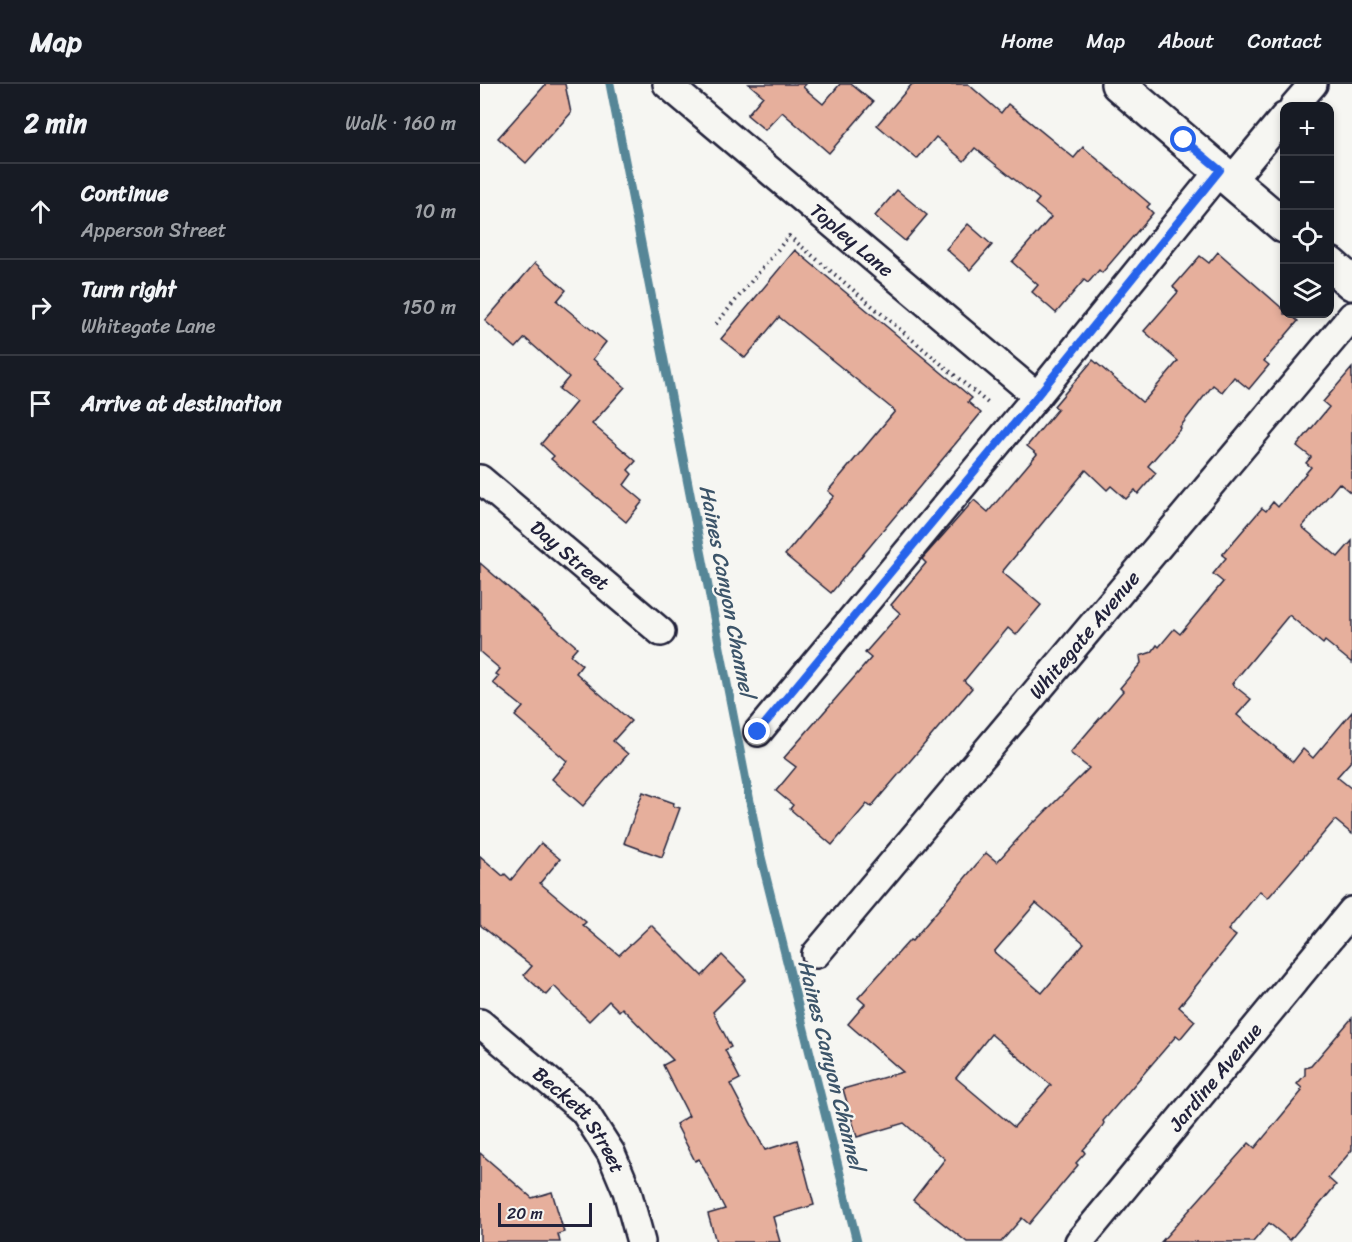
<!DOCTYPE html>
<meta charset="utf-8">
<style>
body{margin:0;font-family:Sriracha,sans-serif;background:#20242c;color:#f1f3f6}
.controls{position:absolute;right:18px;top:18px;display:grid;overflow:hidden;border-radius:12px;box-shadow:0 3px 9px #0003}
.controls button{width:54px;height:54px;display:grid;place-items:center;padding:0;border:0;border-bottom:2px solid #363941;background:#171b24;color:#f1f3f6;font:30px sans-serif}
.scale{position:absolute;left:18px;bottom:15px;width:94px;box-sizing:border-box;padding-left:6px;border:3px solid #22223b;border-top:0;font-size:16px;line-height:21px;white-space:nowrap;color:#22223b;-webkit-text-stroke:4px #f6f6f2;paint-order:stroke}
.stop{position:absolute;width:18px;height:18px;margin:-14px;border:4px solid #2563eb;border-radius:50%;background:#fff}
.stop.end{background:#2563eb;border-color:#fff;box-shadow:0 2px 6px #0008}
.list{margin:0;padding:0;list-style:none}
h2{display:flex;justify-content:space-between;align-items:center;height:78px;margin:0;padding:0 24px;font-size:26px}
h2 small{font-size:20px;font-weight:400;color:#9ea1a6}
.list li{display:grid;grid-template-columns:39px 1fr auto;gap:18px;align-items:center;box-sizing:border-box;height:96px;padding:0 24px;border-top:2px solid #363941}
.list b{display:block;font-size:22px;white-space:nowrap}
.list p{margin:0;font-size:20px;white-space:nowrap;color:#9ea1a6}
.list em{font-size:20px;font-style:normal;color:#9ea1a6}
.icon{flex:none;width:33px;height:33px;fill:none;stroke:currentColor;stroke-width:2;stroke-linecap:round;stroke-linejoin:round}
.map{position:relative;flex:none;width:872px;height:1158px;overflow:hidden}
header{display:flex;align-items:center;gap:36px;box-sizing:border-box;height:84px;padding:0 30px;background:#171b24;border-bottom:2px solid #363941}
header strong{font-size:28px}
nav{display:flex;gap:33px;margin-inline-start:auto;font-size:21px}
main{display:flex}
aside{flex:1;background:#171b24}
.map>svg:first-child{display:block}
.lines{fill:none;stroke-linecap:round;stroke-linejoin:round}
.stream{stroke:#568697;stroke-width:9}
.building{fill:#e6af9c;stroke:#22223b;stroke-width:1.5;fill-rule:evenodd}
.minor-casing{stroke:#22223b;stroke-width:32}
.tertiary-casing{stroke:#22223b;stroke-width:38}
.path{stroke:#22223b;stroke-width:4;stroke-dasharray:1.5 4.5;stroke-linecap:butt}
.minor{stroke:#f6f6f2;stroke-width:27}
.tertiary{stroke:#f6f6f2;stroke-width:33}
.route{stroke:#2563eb;stroke-width:8}
.labels{text-anchor:middle;stroke-width:4.5;stroke-linejoin:round;paint-order:stroke}
.street-label{font-size:20px;fill:#22223b;stroke:#f6f6f2}
.water-label{font-size:21px;font-style:italic;fill:#3c5469;stroke:#f6f6f2}
</style>
<header>
<strong>Map</strong>
<nav><a>Home</a><a>Map</a><a>About</a><a>Contact</a></nav>
</header>
<main>
<aside>
<h2>2 min<small>Walk · 160 m</small></h2>
<ul class="list">
<li><svg class="icon" aria-label="ahead" viewBox="0 0 24 24"><path d="M12 20V5M6 11l6-6 6 6"/></svg><div><b>Continue</b><p>Apperson Street</p></div><em>10 m</em></li>
<li><svg class="icon" aria-label="right" viewBox="0 0 24 24"><path d="M7 20v-9h11M14 6l5 5-5 5"/></svg><div><b>Turn right</b><p>Whitegate Lane</p></div><em>150 m</em></li>
<li><svg class="icon" aria-label="arrive" viewBox="0 0 24 24"><path d="M6 21V4h12l-3 4 3 4H6"/></svg><div><b>Arrive at destination</b></div></li>
</ul>
</aside>
<div class="map">
<svg width="872" height="1158" viewBox="0 0 872 1158">
<rect width="100%" height="100%" fill="#f6f6f2"/>
<filter id="ink" filterUnits="userSpaceOnUse"><feTurbulence type="fractalNoise" baseFrequency=".0167" numOctaves="2"/><feDisplacementMap in="SourceGraphic" scale="12" xChannelSelector="R" yChannelSelector="G"/><feConvolveMatrix kernelMatrix="1 2 1 2 8 2 1 2 1" color-interpolation-filters="sRGB"/></filter>
<g filter="url(#ink)">
<g class="lines">
<path class="stream" d="M 130,0 L 280,769 L 377,1158"/>
</g>
<g class="building">
<path d="M 66,0 L 85,0 L 91,29 L 46,79 L 18,54 Z"/>
<path d="M 269,0 L 326,0 L 323,3 L 343,20 L 360,0 L 371,0 L 393,18 L 349,69 L 302,28 L 285,46 L 267,31 L 283,12 Z"/>
<path d="M 432,0 L 488,0 L 521,29 L 528,20 L 594,74 L 603,63 L 670,120 L 667,123 L 673,129 L 622,189 L 619,186 L 608,199 L 604,196 L 576,229 L 552,208 L 558,201 L 532,178 L 571,133 L 555,120 L 559,115 L 495,64 L 484,77 L 456,53 L 437,75 L 397,41 Z"/>
<path d="M 417,106 L 447,131 L 425,157 L 395,132 Z"/>
<path d="M 488,140 L 512,161 L 490,186 L 466,165 Z"/>
<path d="M 315,166 L 492,314 L 488,318 L 501,329 L 351,509 L 305,471 L 354,412 L 348,407 L 415,327 L 299,233 L 265,274 L 241,255 Z"/>
<path d="M 738,168 L 804,226 L 804,230 L 809,230 L 818,237 L 784,277 L 789,281 L 769,305 L 754,293 L 742,308 L 733,301 L 700,343 L 701,344 L 668,382 L 676,389 L 658,410 L 655,406 L 646,415 L 631,402 L 627,406 L 606,386 L 522,488 L 561,521 L 536,551 L 528,544 L 484,597 L 492,604 L 391,723 L 387,720 L 352,761 L 310,725 L 313,721 L 296,707 L 316,683 L 304,674 L 391,574 L 385,569 L 420,529 L 411,521 L 446,479 L 442,475 L 494,416 L 508,428 L 557,370 L 547,362 L 578,325 L 574,322 L 613,276 L 662,318 L 666,315 L 698,277 L 664,247 L 698,208 L 693,203 L 720,172 L 729,179 Z"/>
<path d="M 55,179 L 86,206 L 77,217 L 126,258 L 113,275 L 145,303 L 112,340 L 156,377 L 148,386 L 152,390 L 144,401 L 163,417 L 146,438 L 71,375 L 74,372 L 61,360 L 96,318 L 79,305 L 89,293 L 45,254 L 36,264 L 5,237 Z"/>
<path d="M 872,284 L 872,410 L 859,399 L 822,443 L 858,473 L 872,457 L 872,579 L 845,557 L 843,560 L 809,531 L 752,600 L 771,615 L 757,631 L 813,678 L 823,665 L 833,674 L 872,628 L 872,676 L 857,693 L 872,705 L 872,750 L 855,736 L 788,814 L 780,807 L 748,846 L 756,852 L 699,923 L 715,937 L 700,955 L 696,952 L 623,1037 L 624,1039 L 619,1048 L 603,1066 L 605,1069 L 596,1079 L 598,1081 L 549,1140 L 542,1134 L 521,1158 L 487,1158 L 433,1116 L 465,1075 L 424,1039 L 377,1053 L 363,1005 L 423,988 L 368,940 L 385,920 L 378,914 L 430,856 L 432,857 L 506,769 L 517,778 L 554,737 L 555,738 L 609,684 L 590,669 L 643,607 L 640,604 L 661,579 L 660,572 L 672,568 L 677,561 L 679,563 L 694,545 L 700,550 L 743,498 L 733,490 L 746,474 L 742,471 L 782,424 L 786,427 L 793,418 L 798,423 L 831,383 L 826,379 L 831,373 L 817,362 L 849,323 L 843,318 ZM 556,819 L 604,859 L 562,909 L 514,868 ZM 511,950 L 571,1001 L 534,1043 L 476,994 Z"/>
<path d="M 0,479 L 97,563 L 90,571 L 102,581 L 96,589 L 151,637 L 133,657 L 148,670 L 103,722 L 72,695 L 87,677 L 35,632 L 43,623 L 13,599 L 19,592 L 16,590 L 20,585 L 0,568 Z"/>
<path d="M 163,708 L 194,719 L 193,722 L 200,724 L 182,773 L 144,759 Z"/>
<path d="M 61,759 L 80,775 L 60,799 L 106,838 L 103,841 L 139,871 L 171,841 L 222,892 L 242,871 L 266,895 L 233,928 L 251,963 L 245,966 L 260,995 L 250,1000 L 285,1066 L 317,1056 L 334,1121 L 293,1133 L 300,1158 L 236,1158 L 228,1130 L 245,1125 L 219,1075 L 215,1077 L 196,1040 L 209,1032 L 183,981 L 193,976 L 142,924 L 139,927 L 129,917 L 109,937 L 74,902 L 66,911 L 44,891 L 52,882 L 0,841 L 0,772 L 23,792 L 25,790 L 31,796 Z"/>
<path d="M 872,934 L 872,1066 L 848,1094 L 856,1101 L 810,1156 L 789,1139 L 773,1158 L 681,1158 L 769,1059 L 775,1064 L 822,1007 L 820,1006 L 822,1004 L 817,1000 L 825,991 L 825,984 L 831,982 Z"/>
<path d="M 0,1069 L 52,1114 L 72,1108 L 84,1148 L 78,1150 L 80,1158 L 0,1158 Z"/>
</g>
<g class="lines">
<defs>
<g id="minor">
<path id="s1" d="M 187,0 L 557,312"/>
<path d="M 814,22 L 833,0"/>
<path d="M 751,97 L 804,33"/>
<path id="s2" d="M 0,395 L 181,548"/>
<path d="M 278,648 L 557,312 L 740,86"/>
<path id="s3" d="M 336,870 L 872,232"/>
<path id="s4" d="M 0,939 L 104,1027 L 131,1069 L 147,1107 L 161,1158"/>
<path id="s5" d="M 599,1158 L 872,827"/>
</g>
<g id="tertiary">
<path d="M 638,0 L 804,142"/>
<path d="M 850,180 L 872,199"/>
</g>
</defs>
<use href="#minor" class="minor-casing"/>
<use href="#tertiary" class="tertiary-casing"/>
<path class="path" d="M 236,240 L 309,152 L 510,321"/>
<use href="#minor" class="minor"/>
<use href="#tertiary" class="tertiary"/>
</g>
</g>
<g class="lines" filter="url(#ink)">
<path class="route" d="M 278,648 L 557,312 L 740,86 L 704,56"/>
</g>
<g class="labels">
<g class="street-label">
<text dy="7" stroke="none"><textPath href="#s1" startOffset="242">Topley Lane</textPath></text>
<text dy="7" stroke="none"><textPath href="#s2" startOffset="118">Day Street</textPath></text>
<text dy="7" stroke="none"><textPath href="#s3" startOffset="417">Whitegate Avenue</textPath></text>
<text dy="7" stroke="none"><textPath href="#s5" startOffset="214">Jardine Avenue</textPath></text>
<text dy="7" stroke="none"><textPath href="#s4" startOffset="140">Beckett Street</textPath></text>
</g>
<g class="water-label">
<text transform="translate(247 507) rotate(79)" y="7">Haines Canyon Channel</text>
<text transform="translate(351 981) rotate(76)" y="7">Haines Canyon Channel</text>
</g>
</g>
</svg>
<div class="controls">
<button>+</button>
<button>−</button>
<button><svg class="icon" aria-label="locate" viewBox="0 0 24 24"><circle cx="12" cy="12" r="6"/><path d="M12 2v4M12 18v4M2 12h4M18 12h4"/></svg></button>
<button><svg class="icon" aria-label="layers" viewBox="0 0 24 24"><path d="M12 4l9 5-9 5-9-5zM3 14l9 5 9-5"/></svg></button>
</div>
<div class="scale">20 m</div>
<div class="stop" style="left:704px;top:56px"></div>
<div class="stop end" style="left:278px;top:648px"></div>
</div>
</main>
